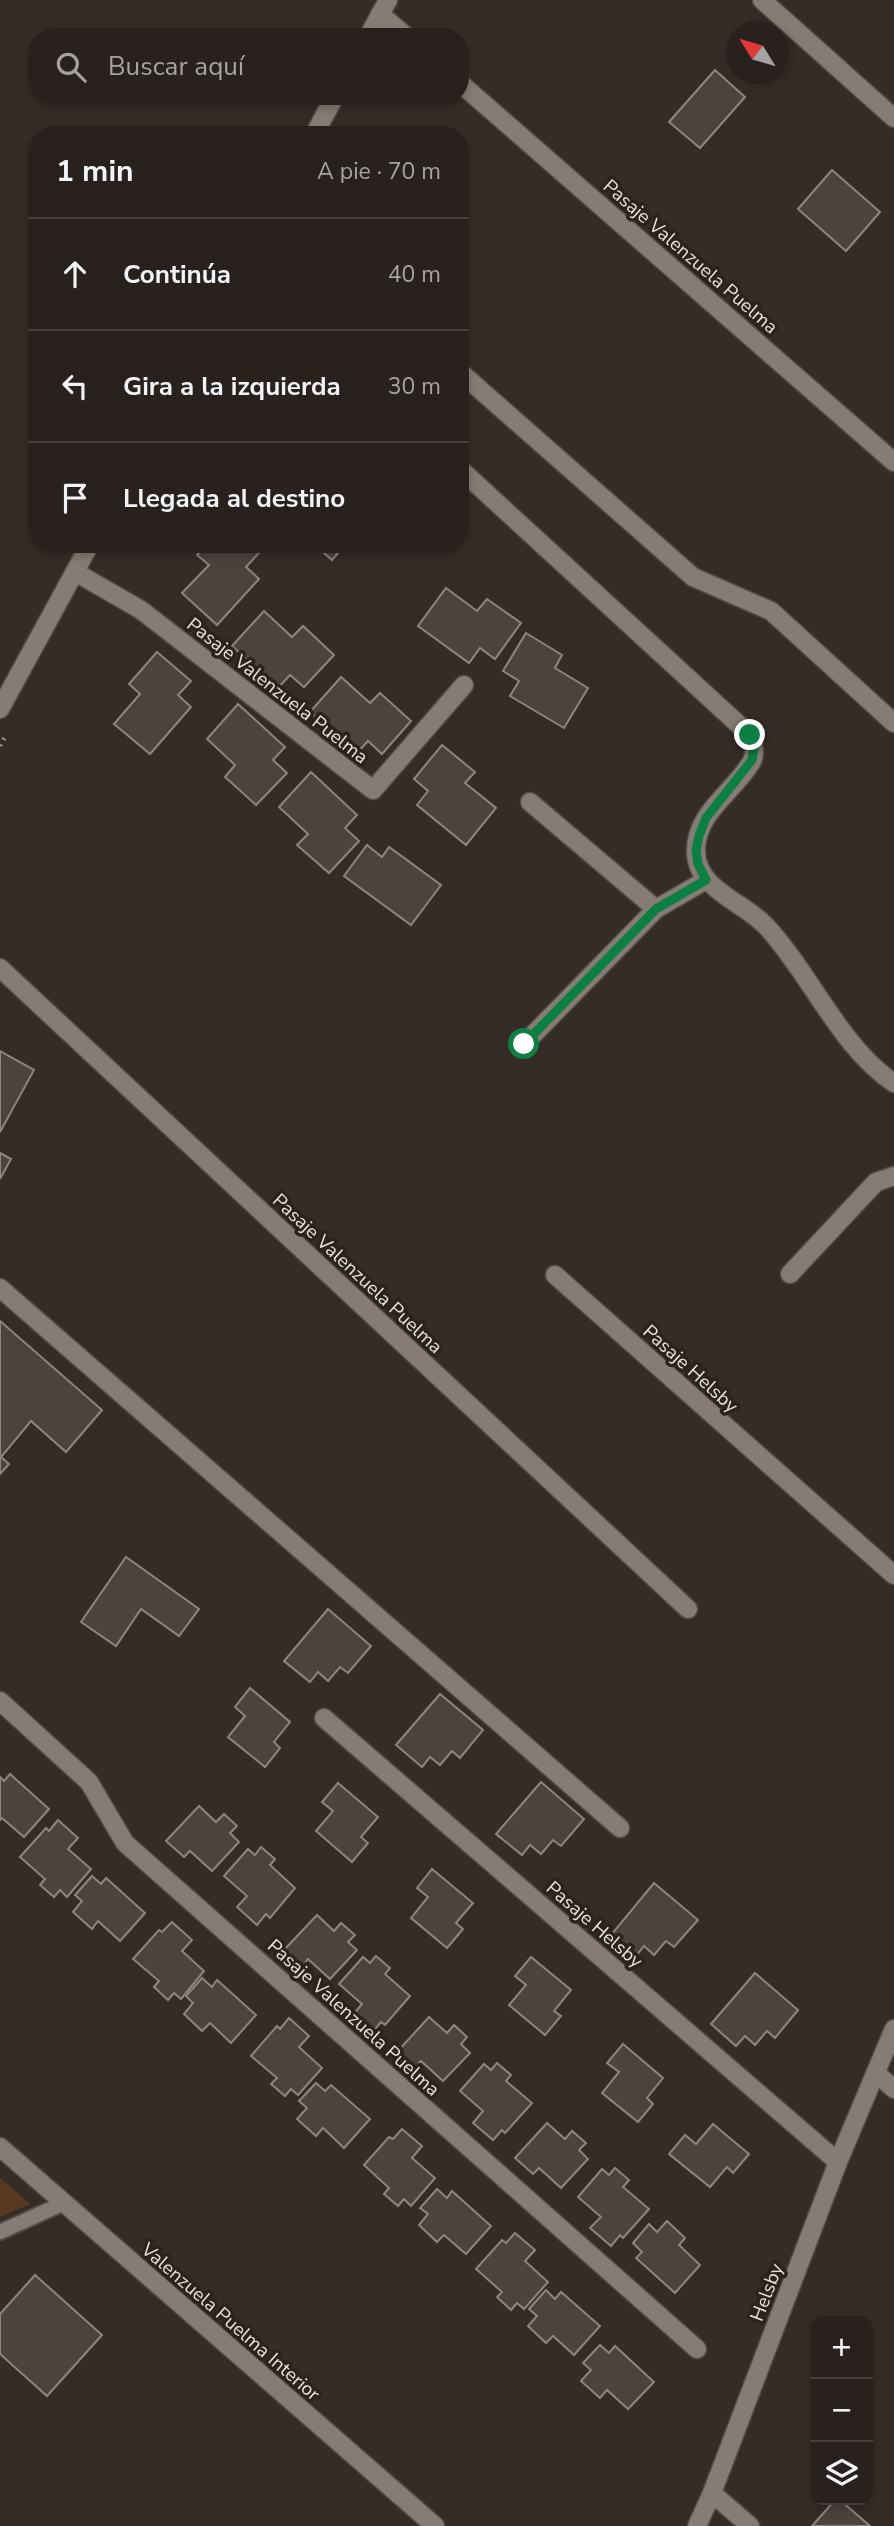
<!DOCTYPE html>
<html lang="es">
<meta charset="utf-8">
<style>
body{margin:0;font-family:"Nunito Sans",sans-serif;background:#302926;color:#f1f3f6}
.controls{position:absolute;right:21px;bottom:21px;display:grid;overflow:hidden;border-radius:14px;box-shadow:0 4px 10px #0003}
.controls button{width:63px;height:63px;display:grid;place-items:center;padding:0;border:0;border-bottom:2px solid #443e3b;background:#28211d;color:#f1f3f6;font:35px sans-serif}
.compass{position:absolute;left:726px;top:21px;width:63px;height:63px;border-radius:50%;background:#28211d;box-shadow:0 4px 10px #0003;rotate:307deg}
.stop{position:absolute;width:21px;height:21px;margin:-16px;border:5px solid #0b8043;border-radius:50%;background:#fff}
.stop.end{background:#0b8043;border-color:#fff;box-shadow:0 2px 7px #0008}
.list{margin:0;padding:0;list-style:none}
h2{display:flex;justify-content:space-between;align-items:center;height:91px;margin:0;padding:0 28px;font-size:30px}
h2 small{font-size:23px;font-weight:400;color:#a5a3a4}
.list li{display:grid;grid-template-columns:46px 1fr auto;gap:21px;align-items:center;box-sizing:border-box;height:112px;padding:0 28px;border-top:2px solid #443e3b}
.list b{display:block;font-size:26px;white-space:nowrap}
.list em{font-size:23px;font-style:normal;color:#a5a3a4}
.icon{flex:none;width:38px;height:38px;fill:none;stroke:currentColor;stroke-width:2;stroke-linecap:round;stroke-linejoin:round}
.map{position:relative;flex:none;width:894px;height:2526px;overflow:hidden}
.search{position:absolute;background:#28211d;box-shadow:0 4px 10px #0003;left:28px;top:28px;width:441px;height:77px;display:flex;align-items:center;gap:18px;box-sizing:border-box;padding:0 24px;border-radius:28px;color:#a5a3a4;font-size:26px}
.panel{position:absolute;background:#28211d;box-shadow:0 4px 10px #0003;left:28px;top:126px;width:441px;height:427px;border-radius:28px}
.map>svg:first-child{display:block}
.green{fill:#5a3820}
.building{fill:#4c433d;stroke:#90857e;stroke-width:2}
.lines{fill:none;stroke-linecap:round;stroke-linejoin:round}
.lane-casing{stroke:#524b46;stroke-width:18}
.street-casing{stroke:#524b46;stroke-width:21}
.secondary-casing{stroke:#524b46;stroke-width:21}
.path{stroke:#968e8a;stroke-width:4.5;stroke-dasharray:2 5;stroke-linecap:butt}
.lane{stroke:#867c75;stroke-width:14}
.street{stroke:#867c75;stroke-width:18}
.secondary{stroke:#867c75;stroke-width:18}
.route{stroke:#0b8043;stroke-width:9}
.labels{text-anchor:middle;stroke-width:7;stroke-linejoin:round;paint-order:stroke}
.street-label{font-size:19px;fill:#e9e3df;stroke:#2b231d}
</style>
<div class="map">
<svg width="894" height="2526" viewBox="0 0 894 2526">
<rect width="100%" height="100%" fill="#352c27"/>
<path class="green" d="M 0,2178 L 30,2204 L 0,2217 Z"/>
<g class="building">
<path d="M 715,70 L 745,97 L 700,148 L 669,122 Z"/>
<path d="M 832,170 L 880,212 L 846,251 L 798,209 Z"/>
<path d="M 207,544 L 249,544 L 259,553 L 246,567 L 259,579 L 217,625 L 182,593 L 209,565 L 197,555 Z"/>
<path d="M 314,544 L 346,544 L 332,560 Z"/>
<path d="M 446,588 L 477,611 L 487,599 L 521,623 L 495,659 L 480,648 L 469,663 L 418,626 Z"/>
<path d="M 264,611 L 292,637 L 303,626 L 334,655 L 304,687 L 290,675 L 278,688 L 232,646 Z"/>
<path d="M 526,633 L 562,655 L 555,668 L 588,688 L 564,728 L 510,696 L 519,681 L 503,671 Z"/>
<path d="M 157,652 L 191,681 L 178,695 L 191,707 L 150,754 L 114,724 L 140,694 L 129,684 Z"/>
<path d="M 341,677 L 370,703 L 380,693 L 411,721 L 382,754 L 368,741 L 356,754 L 310,712 Z"/>
<path d="M 238,704 L 285,747 L 273,760 L 287,773 L 256,805 L 225,777 L 235,765 L 207,739 Z"/>
<path d="M 442,745 L 475,772 L 465,783 L 496,808 L 466,845 L 417,805 L 428,791 L 414,779 Z"/>
<path d="M 311,772 L 357,815 L 345,828 L 359,841 L 329,873 L 297,845 L 308,834 L 279,807 Z"/>
<path d="M 367,845 L 382,857 L 389,847 L 441,885 L 411,925 L 344,876 Z"/>
<path d="M 0,1051 L 34,1070 L 0,1132 Z"/>
<path d="M 0,1153 L 11,1159 L 0,1179 Z"/>
<path d="M 0,1321 L 102,1410 L 66,1452 L 31,1421 L 1,1457 L 9,1464 L 0,1474 Z"/>
<path d="M 126,1557 L 199,1609 L 179,1636 L 141,1609 L 116,1646 L 81,1622 Z"/>
<path d="M 328,1609 L 371,1646 L 348,1673 L 340,1667 L 328,1681 L 318,1672 L 310,1682 L 284,1661 Z"/>
<path d="M 250,1688 L 290,1722 L 274,1742 L 280,1748 L 265,1767 L 228,1737 L 245,1716 L 235,1707 Z"/>
<path d="M 440,1694 L 483,1730 L 460,1758 L 452,1751 L 440,1765 L 430,1757 L 422,1767 L 396,1745 Z"/>
<path d="M 10,1774 L 49,1809 L 24,1837 L 2,1818 L 0,1820 L 0,1777 L 4,1781 Z"/>
<path d="M 541,1782 L 584,1819 L 561,1846 L 553,1840 L 541,1854 L 530,1845 L 522,1855 L 496,1834 Z"/>
<path d="M 338,1783 L 378,1817 L 361,1837 L 368,1843 L 352,1862 L 316,1831 L 333,1811 L 322,1802 Z"/>
<path d="M 199,1806 L 216,1822 L 224,1814 L 237,1826 L 230,1833 L 239,1842 L 212,1871 L 190,1851 L 184,1857 L 166,1841 Z"/>
<path d="M 58,1820 L 78,1838 L 68,1849 L 91,1869 L 67,1897 L 60,1890 L 54,1897 L 40,1885 L 45,1879 L 20,1857 L 46,1828 L 49,1831 Z"/>
<path d="M 261,1847 L 275,1859 L 270,1865 L 295,1888 L 270,1918 L 266,1914 L 257,1925 L 237,1907 L 247,1896 L 224,1876 L 248,1849 L 255,1855 Z"/>
<path d="M 432,1869 L 473,1903 L 456,1923 L 463,1929 L 447,1948 L 411,1918 L 428,1897 L 417,1888 Z"/>
<path d="M 92,1876 L 101,1884 L 106,1878 L 145,1913 L 120,1941 L 98,1921 L 92,1929 L 73,1912 L 82,1901 L 75,1895 Z"/>
<path d="M 654,1883 L 698,1920 L 674,1947 L 666,1941 L 654,1955 L 644,1946 L 636,1956 L 611,1935 Z"/>
<path d="M 317,1915 L 334,1931 L 341,1923 L 355,1935 L 348,1942 L 357,1950 L 330,1979 L 308,1959 L 302,1967 L 284,1950 Z"/>
<path d="M 172,1922 L 192,1940 L 182,1951 L 204,1971 L 181,1999 L 174,1993 L 168,2000 L 154,1987 L 159,1981 L 133,1959 L 159,1930 L 162,1932 Z"/>
<path d="M 376,1956 L 390,1968 L 385,1974 L 410,1996 L 385,2025 L 381,2022 L 372,2033 L 352,2016 L 362,2004 L 339,1984 L 363,1957 L 370,1963 Z"/>
<path d="M 531,1957 L 571,1990 L 554,2011 L 561,2016 L 545,2035 L 509,2005 L 526,1985 L 515,1976 Z"/>
<path d="M 755,1973 L 798,2010 L 775,2038 L 767,2031 L 755,2045 L 745,2036 L 736,2046 L 711,2024 Z"/>
<path d="M 202,1978 L 212,1987 L 217,1980 L 256,2015 L 231,2043 L 210,2023 L 202,2031 L 184,2014 L 193,2003 L 186,1996 Z"/>
<path d="M 429,2017 L 447,2033 L 454,2025 L 467,2037 L 461,2044 L 470,2053 L 443,2081 L 421,2061 L 414,2068 L 397,2052 Z"/>
<path d="M 289,2018 L 309,2036 L 299,2047 L 322,2068 L 298,2095 L 291,2089 L 285,2096 L 271,2084 L 277,2078 L 251,2056 L 277,2026 L 280,2029 Z"/>
<path d="M 623,2044 L 663,2078 L 647,2098 L 653,2104 L 638,2122 L 602,2093 L 619,2072 L 607,2063 Z"/>
<path d="M 497,2063 L 511,2075 L 506,2081 L 532,2103 L 505,2133 L 502,2130 L 493,2140 L 473,2123 L 483,2111 L 460,2091 L 484,2064 L 491,2070 Z"/>
<path d="M 316,2083 L 325,2091 L 331,2085 L 370,2119 L 344,2148 L 323,2128 L 316,2136 L 297,2119 L 307,2108 L 299,2101 Z"/>
<path d="M 547,2123 L 565,2139 L 572,2131 L 586,2143 L 579,2150 L 588,2159 L 561,2188 L 539,2168 L 533,2174 L 515,2158 Z"/>
<path d="M 713,2124 L 749,2154 L 733,2173 L 727,2167 L 710,2187 L 669,2154 L 685,2135 L 696,2144 Z"/>
<path d="M 402,2129 L 422,2146 L 412,2158 L 435,2178 L 411,2206 L 404,2199 L 398,2206 L 384,2194 L 389,2188 L 364,2165 L 389,2137 L 393,2139 Z"/>
<path d="M 615,2168 L 629,2180 L 623,2187 L 649,2209 L 623,2238 L 620,2235 L 611,2246 L 590,2228 L 601,2217 L 578,2197 L 602,2169 L 609,2175 Z"/>
<path d="M 437,2189 L 447,2198 L 452,2191 L 491,2226 L 466,2254 L 444,2235 L 437,2242 L 419,2225 L 428,2214 L 420,2208 Z"/>
<path d="M 667,2221 L 685,2238 L 679,2245 L 700,2265 L 675,2293 L 636,2258 L 642,2252 L 633,2243 L 649,2224 L 657,2232 Z"/>
<path d="M 515,2233 L 535,2250 L 525,2261 L 548,2282 L 524,2309 L 517,2303 L 511,2310 L 497,2297 L 502,2292 L 476,2269 L 502,2240 L 506,2243 Z"/>
<path d="M 35,2275 L 102,2335 L 47,2396 L 0,2354 L 0,2314 Z"/>
<path d="M 546,2290 L 555,2299 L 561,2292 L 600,2326 L 574,2355 L 553,2336 L 546,2343 L 528,2326 L 537,2316 L 529,2309 Z"/>
<path d="M 600,2345 L 609,2353 L 615,2346 L 654,2382 L 628,2409 L 607,2390 L 600,2398 L 581,2381 L 591,2370 L 583,2363 Z"/>
<path d="M 835,2500 L 840,2500 L 870,2526 L 812,2526 Z"/>
</g>
<g class="lines">
<defs>
<path id="lane" d="M 0,2232 L 64,2203"/>
<g id="street">
<path d="M 762,0 L 894,118"/>
<path d="M 380,14 L 407,37"/>
<path d="M 460,83 L 894,462"/>
<path d="M 460,372 L 693,577 L 771,611 L 894,723"/>
<path d="M 460,469 L 750,735 C 753,744 756,752 752,761 C 735,791 696,812 696,850 C 695,889 744,902 766,926 C 810,973 840,1047 894,1083"/>
<path d="M 75,572 L 141,610 L 373,790 L 464,685"/>
<path d="M 530,802 L 656,909"/>
<path d="M 0,968 L 688,1609"/>
<path d="M 524,1044 L 656,909 L 706,880"/>
<path d="M 790,1274 L 876,1182 L 894,1176"/>
<path d="M 555,1275 L 894,1575"/>
<path d="M 0,1288 L 620,1828"/>
<path d="M 0,1701 L 89,1782 L 125,1843 L 697,2349"/>
<path d="M 324,1718 L 838,2162"/>
<path d="M 876,2073 L 894,2089"/>
<path d="M 0,2147 L 435,2526"/>
<path d="M 712,2493 L 750,2526"/>
<path d="M 697,2526 L 712,2493 L 838,2162 L 894,2029"/>
</g>
<g id="secondary">
<path d="M 368,37 L 388,0"/>
<path d="M 314,135 L 335,96"/>
<path d="M 0,709 L 90,544"/>
</g>
</defs>
<use href="#lane" class="lane-casing"/>
<use href="#street" class="street-casing"/>
<use href="#secondary" class="secondary-casing"/>
<path class="path" d="M 0,746 L 6,735"/>
<use href="#lane" class="lane"/>
<use href="#street" class="street"/>
<use href="#secondary" class="secondary"/>
</g>
<g class="lines">
<path class="route" d="M 524,1044 L 656,909 L 706,880 L 698,864 L 696,850 L 699,836 L 706,818 L 752,760 L 754,747 L 750,735"/>
</g>
<g class="labels">
<g class="street-label">
<text transform="translate(691 256) rotate(41)" y="7">Pasaje Valenzuela Puelma</text>
<text transform="translate(278 690) rotate(38)" y="7">Pasaje Valenzuela Puelma</text>
<text transform="translate(358 1273) rotate(43)" y="7">Pasaje Valenzuela Puelma</text>
<text transform="translate(691 1368) rotate(42)" y="7">Pasaje Helsby</text>
<text transform="translate(595 1924) rotate(41)" y="7">Pasaje Helsby</text>
<text transform="translate(354 2017) rotate(42)" y="7">Pasaje Valenzuela Puelma</text>
<text transform="translate(766 2292) rotate(-69)" y="7">Helsby</text>
<text transform="translate(231 2321) rotate(41)" y="7">Valenzuela Puelma Interior</text>
</g>
</g>
</svg>
<div class="controls">
<button>+</button>
<button>−</button>
<button><svg class="icon" aria-label="layers" viewBox="0 0 24 24"><path d="M12 4l9 5-9 5-9-5zM3 14l9 5 9-5"/></svg></button>
</div>
<svg class="compass" viewBox="-18 -18 36 36"><path d="M0-13l5 13h-10z" fill="#e53935"/><path d="M0 13l5-13h-10z" fill="#a5a3a4"/></svg>
<div class="stop" style="left:524px;top:1044px"></div>
<div class="stop end" style="left:750px;top:735px"></div>
<div class="search"><svg class="icon" aria-label="search" viewBox="0 0 24 24"><circle cx="10" cy="10" r="6"/><path d="M15 15l6 6"/></svg>Buscar aquí</div>
<section class="panel">
<h2>1 min<small>A pie · 70 m</small></h2>
<ul class="list">
<li><svg class="icon" aria-label="ahead" viewBox="0 0 24 24"><path d="M12 20V5M6 11l6-6 6 6"/></svg><div><b>Continúa</b></div><em>40 m</em></li>
<li><svg class="icon" aria-label="left" viewBox="0 0 24 24"><path d="M17 20v-9H6M10 6l-5 5 5 5"/></svg><div><b>Gira a la izquierda</b></div><em>30 m</em></li>
<li><svg class="icon" aria-label="arrive" viewBox="0 0 24 24"><path d="M6 21V4h12l-3 4 3 4H6"/></svg><div><b>Llegada al destino</b></div></li>
</ul>
</section>
</div>
